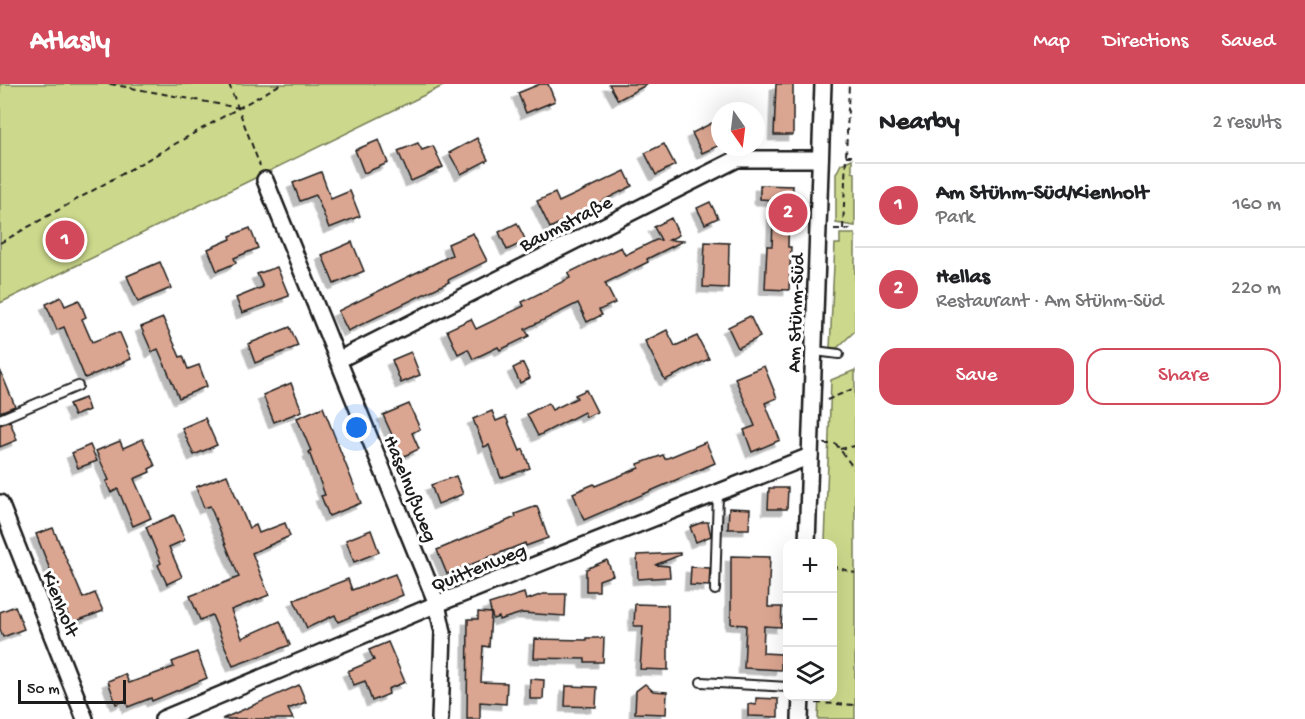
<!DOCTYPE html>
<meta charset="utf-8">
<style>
body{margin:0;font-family:"Gochi Hand",sans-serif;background:#f2f2f2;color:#202124}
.controls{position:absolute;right:18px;bottom:18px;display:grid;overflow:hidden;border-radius:12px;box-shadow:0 6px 24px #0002}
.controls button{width:54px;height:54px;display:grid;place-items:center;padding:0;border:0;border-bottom:2px solid #e0e0e0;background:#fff;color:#202124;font:30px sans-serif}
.compass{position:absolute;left:711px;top:18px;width:54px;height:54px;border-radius:50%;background:#fff;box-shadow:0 6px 24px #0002;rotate:166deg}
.scale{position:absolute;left:18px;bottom:15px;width:108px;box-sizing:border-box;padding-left:6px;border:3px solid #1c1c1c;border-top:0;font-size:16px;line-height:21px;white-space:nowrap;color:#1c1c1c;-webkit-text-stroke:4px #fff;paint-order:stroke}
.you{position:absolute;left:357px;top:344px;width:21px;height:21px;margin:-15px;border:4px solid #fff;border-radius:50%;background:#1a73e8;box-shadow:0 0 0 9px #1a73e833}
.badge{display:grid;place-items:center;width:39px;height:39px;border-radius:50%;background:#d1495b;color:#fff;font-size:20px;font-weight:700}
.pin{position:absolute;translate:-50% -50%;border:3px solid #fff;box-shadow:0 2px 6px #0006}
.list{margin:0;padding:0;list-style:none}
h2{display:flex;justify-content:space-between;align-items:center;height:78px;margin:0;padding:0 24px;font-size:26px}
h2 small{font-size:20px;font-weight:400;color:#757577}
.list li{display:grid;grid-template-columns:39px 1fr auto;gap:18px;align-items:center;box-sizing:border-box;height:84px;padding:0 24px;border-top:2px solid #e0e0e0}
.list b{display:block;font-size:22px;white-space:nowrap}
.list p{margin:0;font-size:20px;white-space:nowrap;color:#757577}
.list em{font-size:20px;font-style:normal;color:#757577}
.actions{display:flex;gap:12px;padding:18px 24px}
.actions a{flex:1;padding:14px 0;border:2px solid #d1495b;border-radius:18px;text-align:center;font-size:21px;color:#d1495b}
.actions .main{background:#d1495b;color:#fff}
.icon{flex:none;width:33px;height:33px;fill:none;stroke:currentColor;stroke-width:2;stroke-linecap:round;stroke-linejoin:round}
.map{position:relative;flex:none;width:855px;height:635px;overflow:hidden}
header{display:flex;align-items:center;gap:36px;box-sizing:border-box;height:84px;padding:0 30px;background:#d1495b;color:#fff}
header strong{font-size:28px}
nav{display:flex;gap:33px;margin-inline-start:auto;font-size:21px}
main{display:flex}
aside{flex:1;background:#fff}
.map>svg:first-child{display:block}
.green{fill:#ccd98c;stroke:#747a54;stroke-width:1.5}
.building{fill:#dba691;stroke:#1c1c1c;stroke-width:1.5;filter:url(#shadow)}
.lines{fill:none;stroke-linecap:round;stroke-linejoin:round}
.service-casing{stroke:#1c1c1c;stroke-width:12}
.minor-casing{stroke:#1c1c1c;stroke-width:20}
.path{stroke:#1c1c1c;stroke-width:2;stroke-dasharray:6 4.5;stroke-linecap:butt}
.service{stroke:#fff;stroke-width:8}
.minor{stroke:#fff;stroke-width:15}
.labels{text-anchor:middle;stroke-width:6;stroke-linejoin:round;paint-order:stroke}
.street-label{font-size:20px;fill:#1c1c1c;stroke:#fff}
</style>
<header>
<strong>Atlasly</strong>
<nav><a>Map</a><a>Directions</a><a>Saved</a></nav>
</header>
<main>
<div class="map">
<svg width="855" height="635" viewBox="0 0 855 635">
<defs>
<filter id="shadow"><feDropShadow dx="-5.5" dy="5.5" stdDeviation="0" flood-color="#0004"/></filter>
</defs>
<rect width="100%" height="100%" fill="#fff"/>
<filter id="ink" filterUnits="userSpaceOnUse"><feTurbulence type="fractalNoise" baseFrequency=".0167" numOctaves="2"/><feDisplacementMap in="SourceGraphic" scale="12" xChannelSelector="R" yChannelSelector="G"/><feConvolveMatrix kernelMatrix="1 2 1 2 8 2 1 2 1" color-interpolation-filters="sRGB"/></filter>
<g filter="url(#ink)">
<g class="green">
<path d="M 0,0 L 447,0 L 0,219 Z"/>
<path d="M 852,75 L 852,88 L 855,89 L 855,142 L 836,139 L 836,90 L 841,80 Z"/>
<path d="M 840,150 L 855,150 L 855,247 L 837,264 L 830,264 L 835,160 L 840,160 Z"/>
<path d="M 855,286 L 855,635 L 818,635 L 819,613 L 832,612 L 832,460 L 825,459 L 831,296 Z"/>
</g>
<g class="building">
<path d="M 540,0 L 548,0 L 555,17 L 526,29 L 518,9 Z"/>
<path d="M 609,0 L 648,0 L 618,16 Z"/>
<path d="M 776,0 L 793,0 L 793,51 L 774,51 Z"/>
<path d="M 712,39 L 720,56 L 720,61 L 702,69 L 692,49 Z"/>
<path d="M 477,54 L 488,76 L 461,90 L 449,69 Z"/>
<path d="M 379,56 L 388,79 L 364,89 L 355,66 Z"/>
<path d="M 418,59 L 422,66 L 433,62 L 443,83 L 411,97 L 398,67 Z"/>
<path d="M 664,60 L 675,81 L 656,91 L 645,69 Z"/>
<path d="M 625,87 L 632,102 L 550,144 L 537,117 L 555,109 L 559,118 Z"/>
<path d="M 321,88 L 331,115 L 350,107 L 360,132 L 329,144 L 316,111 L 300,117 L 293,99 Z"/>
<path d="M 760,101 L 793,102 L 792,117 L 789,117 L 788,163 L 791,163 L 789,206 L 765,205 L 767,162 L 772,162 L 774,116 L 760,115 Z"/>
<path d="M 710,118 L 718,134 L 705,140 L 697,124 Z"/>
<path d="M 671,134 L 679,151 L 669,156 L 683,157 L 647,175 L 648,178 L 605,199 L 615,219 L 599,226 L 602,231 L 587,238 L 578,219 L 525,245 L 529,252 L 500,266 L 498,263 L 473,275 L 468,265 L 458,270 L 447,246 L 471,235 L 476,245 L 524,222 L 522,218 L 570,194 L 568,189 L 621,163 L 625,171 L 656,156 L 661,156 L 654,143 Z"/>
<path d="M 517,139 L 526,157 L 507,166 L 499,148 Z"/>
<path d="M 250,144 L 258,164 L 234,174 L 236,179 L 217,187 L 208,165 L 231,155 L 230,152 Z"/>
<path d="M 473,149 L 487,177 L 448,196 L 449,198 L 348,247 L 338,227 L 452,171 L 448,160 Z"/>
<path d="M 352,158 L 364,187 L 334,200 L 322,171 Z"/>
<path d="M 705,158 L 729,159 L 728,204 L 703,203 Z"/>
<path d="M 160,178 L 171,204 L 138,218 L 127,192 Z"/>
<path d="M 277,183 L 289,212 L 242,229 L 236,214 L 263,203 L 257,190 Z"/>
<path d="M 61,213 L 65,222 L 79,216 L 86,233 L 82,235 L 92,258 L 115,249 L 120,249 L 131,275 L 85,294 L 64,243 L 57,246 L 46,220 Z"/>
<path d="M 750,232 L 760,253 L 738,264 L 728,243 Z"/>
<path d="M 163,234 L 180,273 L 183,272 L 188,285 L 199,281 L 207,302 L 179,314 L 158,265 L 152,268 L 141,243 Z"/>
<path d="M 290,243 L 298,262 L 255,279 L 248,260 Z"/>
<path d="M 667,246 L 675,262 L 697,252 L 709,275 L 665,296 L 645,257 Z"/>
<path d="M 411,268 L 420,291 L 401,299 L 392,276 Z"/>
<path d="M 523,279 L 530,294 L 520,299 L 513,284 Z"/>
<path d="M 764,282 L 777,314 L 765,319 L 780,356 L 752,368 L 744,346 L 755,342 L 735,294 Z"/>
<path d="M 0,286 L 15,322 L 0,328 Z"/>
<path d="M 291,299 L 302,327 L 274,338 L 263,311 Z"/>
<path d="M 586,306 L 597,328 L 586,333 L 584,328 L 538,352 L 527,330 L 548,319 L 552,326 L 577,314 L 575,311 Z"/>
<path d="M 85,314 L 89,326 L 74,332 L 69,320 Z"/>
<path d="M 409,320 L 420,345 L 412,349 L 419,365 L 402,373 L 383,331 Z"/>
<path d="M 323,323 L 361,419 L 329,432 L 321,412 L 325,411 L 309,368 L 311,367 L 297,334 Z"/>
<path d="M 492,327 L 496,337 L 506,333 L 520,367 L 523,365 L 530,384 L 501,394 L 489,361 L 484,363 L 473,335 Z"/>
<path d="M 205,334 L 217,361 L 194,371 L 182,344 Z"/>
<path d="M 10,337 L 17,356 L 0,363 L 0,341 Z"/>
<path d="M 143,355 L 155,382 L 149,385 L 150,388 L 134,395 L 151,434 L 133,442 L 118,405 L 111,409 L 106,397 L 109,396 L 96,367 L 120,357 L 123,364 Z"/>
<path d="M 706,358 L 715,379 L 584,436 L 573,409 L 594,400 L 595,402 L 639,384 L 638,380 L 663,371 L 665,375 Z"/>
<path d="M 90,361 L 97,377 L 78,384 L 72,369 Z"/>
<path d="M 227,391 L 249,444 L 256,441 L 259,449 L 285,439 L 290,452 L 252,469 L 269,511 L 231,526 L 242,554 L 280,537 L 290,561 L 233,582 L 212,531 L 200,536 L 190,512 L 239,493 L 210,422 L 204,424 L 196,403 Z"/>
<path d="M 456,392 L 463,410 L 438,420 L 431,401 Z"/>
<path d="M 769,404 L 788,404 L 787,425 L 768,425 Z"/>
<path d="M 537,422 L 548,454 L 526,462 L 525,459 L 447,490 L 437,466 L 516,433 L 515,430 Z"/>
<path d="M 729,424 L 750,425 L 749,445 L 728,445 Z"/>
<path d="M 174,431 L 185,456 L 169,463 L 182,493 L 167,500 L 158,481 L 161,479 L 146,443 Z"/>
<path d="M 703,438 L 708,438 L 711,452 L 696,458 L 690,443 Z"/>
<path d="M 53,444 L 83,514 L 95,509 L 103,527 L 71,539 L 36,450 Z"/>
<path d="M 371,446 L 379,468 L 354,478 L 346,456 Z"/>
<path d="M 680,469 L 680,471 L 655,481 L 669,482 L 670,493 L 638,495 L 637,471 Z"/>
<path d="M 731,472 L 770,473 L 768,523 L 782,523 L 781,543 L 764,542 L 763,569 L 781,570 L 781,586 L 744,584 L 746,541 L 731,540 Z"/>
<path d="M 607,476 L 613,491 L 599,496 L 599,507 L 586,507 L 586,485 Z"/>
<path d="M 691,483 L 710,484 L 709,502 L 690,501 Z"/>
<path d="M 395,490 L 403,511 L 338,538 L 335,531 L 307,544 L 294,516 L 348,495 L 352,506 Z"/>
<path d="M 524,509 L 526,516 L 543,510 L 566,510 L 565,532 L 522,529 L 499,536 L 499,533 L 493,535 L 489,520 Z"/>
<path d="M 635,520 L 668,521 L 668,586 L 640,585 L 643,542 L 634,542 Z"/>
<path d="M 15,522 L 24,545 L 3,553 L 0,545 L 0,528 Z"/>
<path d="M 478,528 L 491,529 L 489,563 L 483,562 L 481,598 L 507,599 L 506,620 L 480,618 L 480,635 L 467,635 L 468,535 L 478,535 Z"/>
<path d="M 586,554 L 604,554 L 603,578 L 585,578 L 585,575 L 534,574 L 535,555 L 586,556 Z"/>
<path d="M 388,558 L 405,598 L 388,605 L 389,610 L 372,617 L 365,597 L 354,601 L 348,587 L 374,576 L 369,566 Z"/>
<path d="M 197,568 L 207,594 L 152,617 L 151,614 L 128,623 L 126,616 L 116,620 L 108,597 L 125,590 L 129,599 L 174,583 L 172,578 Z"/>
<path d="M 530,595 L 544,596 L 543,615 L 530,615 Z"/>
<path d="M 645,600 L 653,607 L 667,608 L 666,630 L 635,629 L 636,607 Z"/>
<path d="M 299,601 L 306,618 L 288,625 L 293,635 L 222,635 Z"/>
<path d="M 566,602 L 597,603 L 596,623 L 565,622 Z"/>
<path d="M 756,614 L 778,615 L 778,633 L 748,632 L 748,620 L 756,621 Z"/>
</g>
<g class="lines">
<defs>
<g id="service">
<path d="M 815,267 L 839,270"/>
<path d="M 0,335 L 78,302"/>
<path d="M 715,506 L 718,410"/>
<path d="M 701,598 L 788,603"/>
</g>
<g id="minor">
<path d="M 265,96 L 437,520 L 443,548 L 440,635"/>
<path d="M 338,276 L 737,75 L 820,75"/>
<path d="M 0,419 L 85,635"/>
<path d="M 807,460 L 823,0"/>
<path d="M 163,635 L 437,520 L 810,372"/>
<path d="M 800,635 L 801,612"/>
</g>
</defs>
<use href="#service" class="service-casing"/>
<use href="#minor" class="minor-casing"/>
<g class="path">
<path d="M 110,0 L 239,24"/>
<path d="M 229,0 L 260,82"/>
<path d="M 846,72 L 855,72"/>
<path d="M 834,145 L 855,145"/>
<path d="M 843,145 L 849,0"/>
<path d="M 0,159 L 281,0"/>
<path d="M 827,316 L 855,304"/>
<path d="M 824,360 L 836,360 L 855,386"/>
<path d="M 840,365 L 855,362"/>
<path d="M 832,482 L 855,489"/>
<path d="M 816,619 L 855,621"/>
</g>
<use href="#service" class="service"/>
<use href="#minor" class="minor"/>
</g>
</g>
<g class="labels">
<g class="street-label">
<text transform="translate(565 138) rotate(-27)" y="7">Baumstraße</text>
<text transform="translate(794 229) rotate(-88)" y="7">Am Stühm-Süd</text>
<text transform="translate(412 404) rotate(68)" y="7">Haselnußweg</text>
<text transform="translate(478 482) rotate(-22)" y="7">Quittenweg</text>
<text transform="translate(62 519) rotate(68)" y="7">Kienholt</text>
</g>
</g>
</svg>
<div class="controls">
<button>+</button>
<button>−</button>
<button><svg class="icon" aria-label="layers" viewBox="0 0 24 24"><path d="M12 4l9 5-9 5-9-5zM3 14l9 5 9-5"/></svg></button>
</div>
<svg class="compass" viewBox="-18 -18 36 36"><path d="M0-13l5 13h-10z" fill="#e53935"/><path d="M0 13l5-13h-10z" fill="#757577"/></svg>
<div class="scale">50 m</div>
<div class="you"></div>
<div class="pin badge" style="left:65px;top:156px">1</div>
<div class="pin badge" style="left:788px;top:129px">2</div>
</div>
<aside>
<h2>Nearby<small>2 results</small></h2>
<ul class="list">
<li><span class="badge">1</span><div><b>Am Stühm-Süd/Kienholt</b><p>Park</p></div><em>160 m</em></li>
<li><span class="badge">2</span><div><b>Hellas</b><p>Restaurant · Am Stühm-Süd</p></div><em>220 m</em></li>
</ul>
<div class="actions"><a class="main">Save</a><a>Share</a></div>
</aside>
</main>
